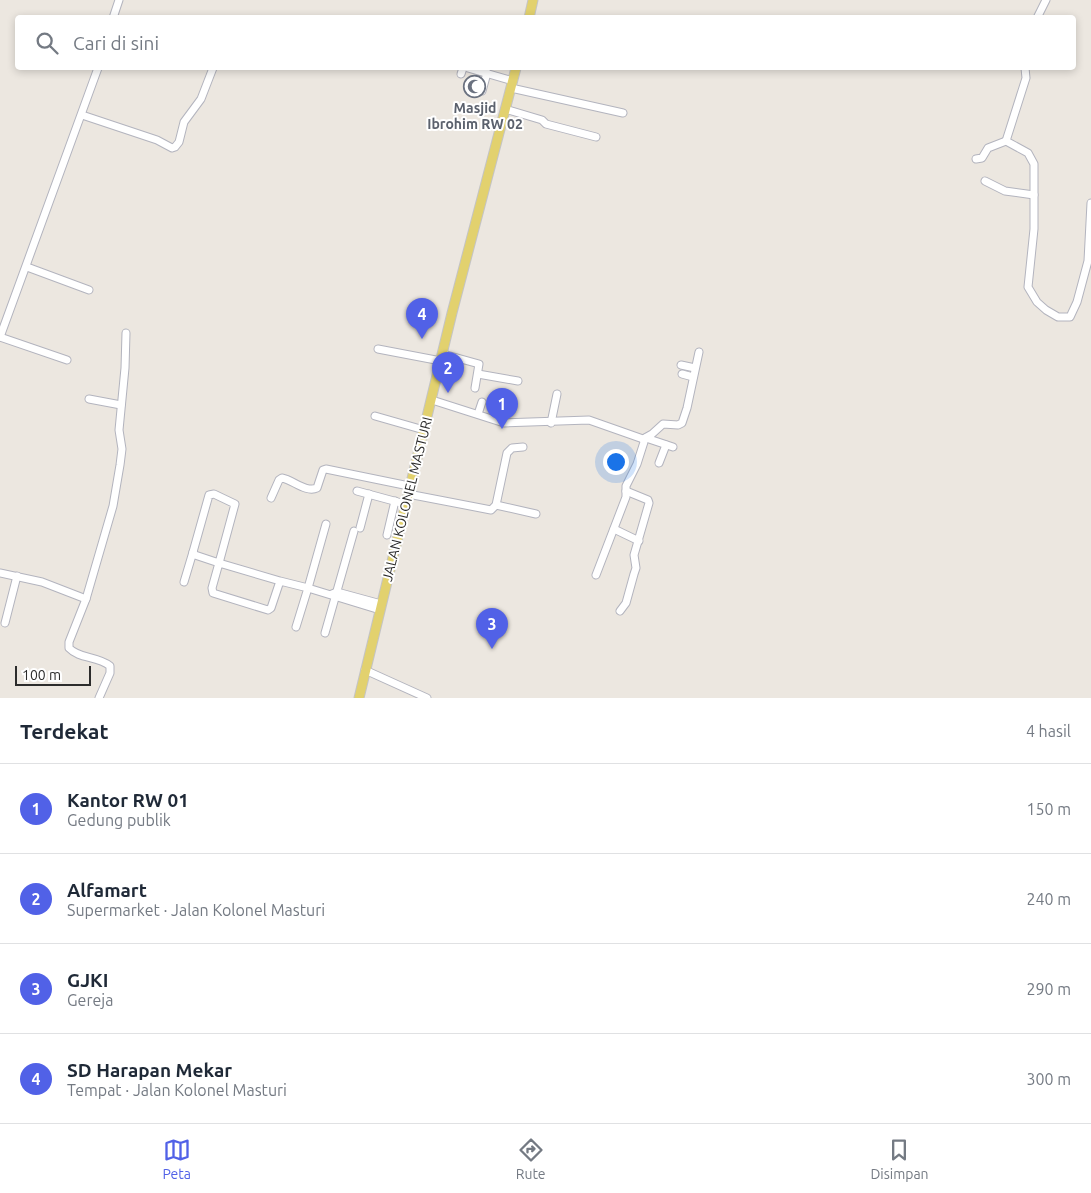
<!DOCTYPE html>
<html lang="id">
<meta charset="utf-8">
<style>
body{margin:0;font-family:Ubuntu,sans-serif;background:#f2f2f3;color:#1f2937}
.scale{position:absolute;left:15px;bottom:12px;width:76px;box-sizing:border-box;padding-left:5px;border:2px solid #2c2c2c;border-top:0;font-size:14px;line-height:18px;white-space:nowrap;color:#2c2c2c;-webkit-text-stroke:4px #fff;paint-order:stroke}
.you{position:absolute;left:615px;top:461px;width:18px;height:18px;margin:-12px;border:4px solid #fff;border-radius:50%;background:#1a73e8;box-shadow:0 0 0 8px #1a73e833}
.badge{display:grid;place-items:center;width:32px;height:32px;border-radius:50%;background:#5161e7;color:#fff;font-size:16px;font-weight:700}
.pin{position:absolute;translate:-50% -41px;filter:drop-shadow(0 1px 2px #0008)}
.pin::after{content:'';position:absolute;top:26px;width:18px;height:15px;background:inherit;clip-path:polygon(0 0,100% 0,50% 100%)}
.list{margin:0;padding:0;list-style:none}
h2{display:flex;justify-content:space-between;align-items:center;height:65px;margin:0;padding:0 20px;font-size:21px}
h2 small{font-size:16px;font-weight:400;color:#747a83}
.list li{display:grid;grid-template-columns:32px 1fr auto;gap:15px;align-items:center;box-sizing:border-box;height:90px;padding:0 20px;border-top:1px solid #e0e1e3}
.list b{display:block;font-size:19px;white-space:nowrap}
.list p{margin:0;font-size:16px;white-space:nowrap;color:#747a83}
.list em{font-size:16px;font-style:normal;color:#747a83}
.icon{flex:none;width:28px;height:28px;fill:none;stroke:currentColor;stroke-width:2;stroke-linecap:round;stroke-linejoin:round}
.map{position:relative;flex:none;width:1091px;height:698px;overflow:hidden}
.search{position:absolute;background:#fff;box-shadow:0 2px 8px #0003;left:15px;right:15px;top:15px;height:55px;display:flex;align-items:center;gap:12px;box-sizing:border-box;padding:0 18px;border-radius:5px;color:#747a83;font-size:19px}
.sheet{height:425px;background:#fff}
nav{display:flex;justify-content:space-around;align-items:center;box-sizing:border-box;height:70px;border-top:1px solid #e0e1e3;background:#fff;font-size:14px;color:#747a83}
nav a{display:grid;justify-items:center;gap:2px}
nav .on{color:#5161e7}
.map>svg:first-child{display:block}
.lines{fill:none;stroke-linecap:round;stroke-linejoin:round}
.minor-casing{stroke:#b3b4be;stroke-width:9}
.major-casing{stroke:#c4c4c4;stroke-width:11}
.minor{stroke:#fff;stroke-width:7}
.major{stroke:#e2d16e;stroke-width:9}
.labels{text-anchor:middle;stroke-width:4;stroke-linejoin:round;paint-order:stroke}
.worship-label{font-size:14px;font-weight:bold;fill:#5b616d;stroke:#fff}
.street-label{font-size:14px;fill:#2c2c2c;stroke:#fff}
</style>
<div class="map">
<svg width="1091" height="698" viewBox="0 0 1091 698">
<rect width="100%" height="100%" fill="#ece7e0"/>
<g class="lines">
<defs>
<g id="minor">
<path d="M 113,18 L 119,0"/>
<path d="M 1037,18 L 1046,0"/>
<path d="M 468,68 L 513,81"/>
<path d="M 1025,68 L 1026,78 L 1006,141 L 1028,153 L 1034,164 L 1034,229 L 1028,287 L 1037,302 L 1046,310 L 1058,317 L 1070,317 L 1077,302 L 1088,261 L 1091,203"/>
<path d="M 461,74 L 463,68"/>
<path d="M 511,88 L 623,113"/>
<path d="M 482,91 L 487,73"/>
<path d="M 505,109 L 542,120 L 546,124 L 596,137"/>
<path d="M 82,115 L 157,140 L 172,148 L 175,147 L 179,142 L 184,122 L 201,99 L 213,68"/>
<path d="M 976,159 L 982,158 L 988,148 L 1006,141"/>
<path d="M 985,181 L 1005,191 L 1034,195"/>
<path d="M 27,267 L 89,290"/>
<path d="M 0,337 L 98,68"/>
<path d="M 0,337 L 67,360"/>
<path d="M 378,349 L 441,361"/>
<path d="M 443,354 L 479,364 L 475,388"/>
<path d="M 681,365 L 695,368"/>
<path d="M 478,374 L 518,381"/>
<path d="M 682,374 L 693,377"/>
<path d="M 89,399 L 121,405"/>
<path d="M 432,400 L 504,423 L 589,420 L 643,439 L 652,434 L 663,424 L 678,425 L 682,423 L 687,408 L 699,352"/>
<path d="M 478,414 L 482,402"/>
<path d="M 375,416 L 424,430"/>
<path d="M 551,423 L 557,394"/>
<path d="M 646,438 L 673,447"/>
<path d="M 659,463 L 666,445"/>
<path d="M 357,491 L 405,504"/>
<path d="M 408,494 L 491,510 L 496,505 L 507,453 L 512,448 L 523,447"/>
<path d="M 271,498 L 279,480 L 282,478 C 293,480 306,493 317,488 L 323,470 L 326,469 L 409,486"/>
<path d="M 496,505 L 536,514"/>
<path d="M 326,524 L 308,588 L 380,610"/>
<path d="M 360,528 L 369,494"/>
<path d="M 614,529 L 639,541"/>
<path d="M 387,535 L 395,501"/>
<path d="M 0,573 L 42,582 L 86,599 L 69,642 L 69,648 C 79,659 98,656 110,666 L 110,673 L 99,698"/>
<path d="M 596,575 L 626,497 L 626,486 L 637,464 L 644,442 L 643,439"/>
<path d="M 280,581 L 219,563 L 235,504 L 214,494 L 209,495 L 193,552 L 195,555 L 219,563 L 212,588 L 213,593 L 268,610 L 271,608 L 280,581 L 308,588 L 296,627"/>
<path d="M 184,582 L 193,552"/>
<path d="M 332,594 L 337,592 L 381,604"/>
<path d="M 86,599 L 113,506 L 120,465 L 122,449 L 119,430 L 125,368 L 126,333"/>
<path d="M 620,611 L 626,603 L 634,574 L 636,568 L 634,555 L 649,503 L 648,500 L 626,491"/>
<path d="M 5,623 L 17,576"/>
<path d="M 325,633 L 354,531"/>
<path d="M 365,670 L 427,698"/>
</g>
<g id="major">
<path d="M 529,18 L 533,0"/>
<path d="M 359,698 L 452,313 L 516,68"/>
</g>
</defs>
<use href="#minor" class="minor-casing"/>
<use href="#major" class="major-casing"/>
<use href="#minor" class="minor"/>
<use href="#major" class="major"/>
</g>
<defs>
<symbol id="mosque-ring" viewBox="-11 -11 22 22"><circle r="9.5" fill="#fff" stroke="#6b7280" stroke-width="1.5"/><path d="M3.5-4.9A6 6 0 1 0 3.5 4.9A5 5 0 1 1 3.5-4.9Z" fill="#6b7280"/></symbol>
</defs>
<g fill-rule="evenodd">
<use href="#mosque-ring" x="462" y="74" width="25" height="25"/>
</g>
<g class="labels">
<g class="worship-label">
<text x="475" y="113">Masjid<tspan x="475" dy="16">Ibrohim RW 02</tspan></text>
</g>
<g class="street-label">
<text transform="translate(407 499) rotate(-76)" y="5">JALAN KOLONEL MASTURI</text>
</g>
</g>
</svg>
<div class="scale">100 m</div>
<div class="you"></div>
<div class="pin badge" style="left:502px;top:429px">1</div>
<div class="pin badge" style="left:448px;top:393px">2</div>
<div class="pin badge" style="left:492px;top:649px">3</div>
<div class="pin badge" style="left:422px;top:339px">4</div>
<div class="search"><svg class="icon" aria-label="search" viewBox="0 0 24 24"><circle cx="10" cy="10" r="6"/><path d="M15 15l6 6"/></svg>Cari di sini</div>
</div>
<section class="sheet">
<h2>Terdekat<small>4 hasil</small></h2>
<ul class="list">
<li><span class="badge">1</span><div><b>Kantor RW 01</b><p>Gedung publik</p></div><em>150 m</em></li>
<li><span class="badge">2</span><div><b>Alfamart</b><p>Supermarket · Jalan Kolonel Masturi</p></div><em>240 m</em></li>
<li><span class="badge">3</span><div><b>GJKI</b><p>Gereja</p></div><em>290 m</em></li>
<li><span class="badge">4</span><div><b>SD Harapan Mekar</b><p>Tempat · Jalan Kolonel Masturi</p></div><em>300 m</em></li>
</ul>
</section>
<nav>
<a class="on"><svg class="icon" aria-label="map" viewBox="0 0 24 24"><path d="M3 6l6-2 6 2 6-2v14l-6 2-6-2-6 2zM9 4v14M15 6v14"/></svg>Peta</a>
<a><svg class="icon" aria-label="directions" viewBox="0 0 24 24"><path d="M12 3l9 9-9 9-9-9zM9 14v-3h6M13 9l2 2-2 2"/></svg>Rute</a>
<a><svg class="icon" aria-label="saved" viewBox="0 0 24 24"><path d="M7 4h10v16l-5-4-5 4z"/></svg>Disimpan</a>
</nav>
